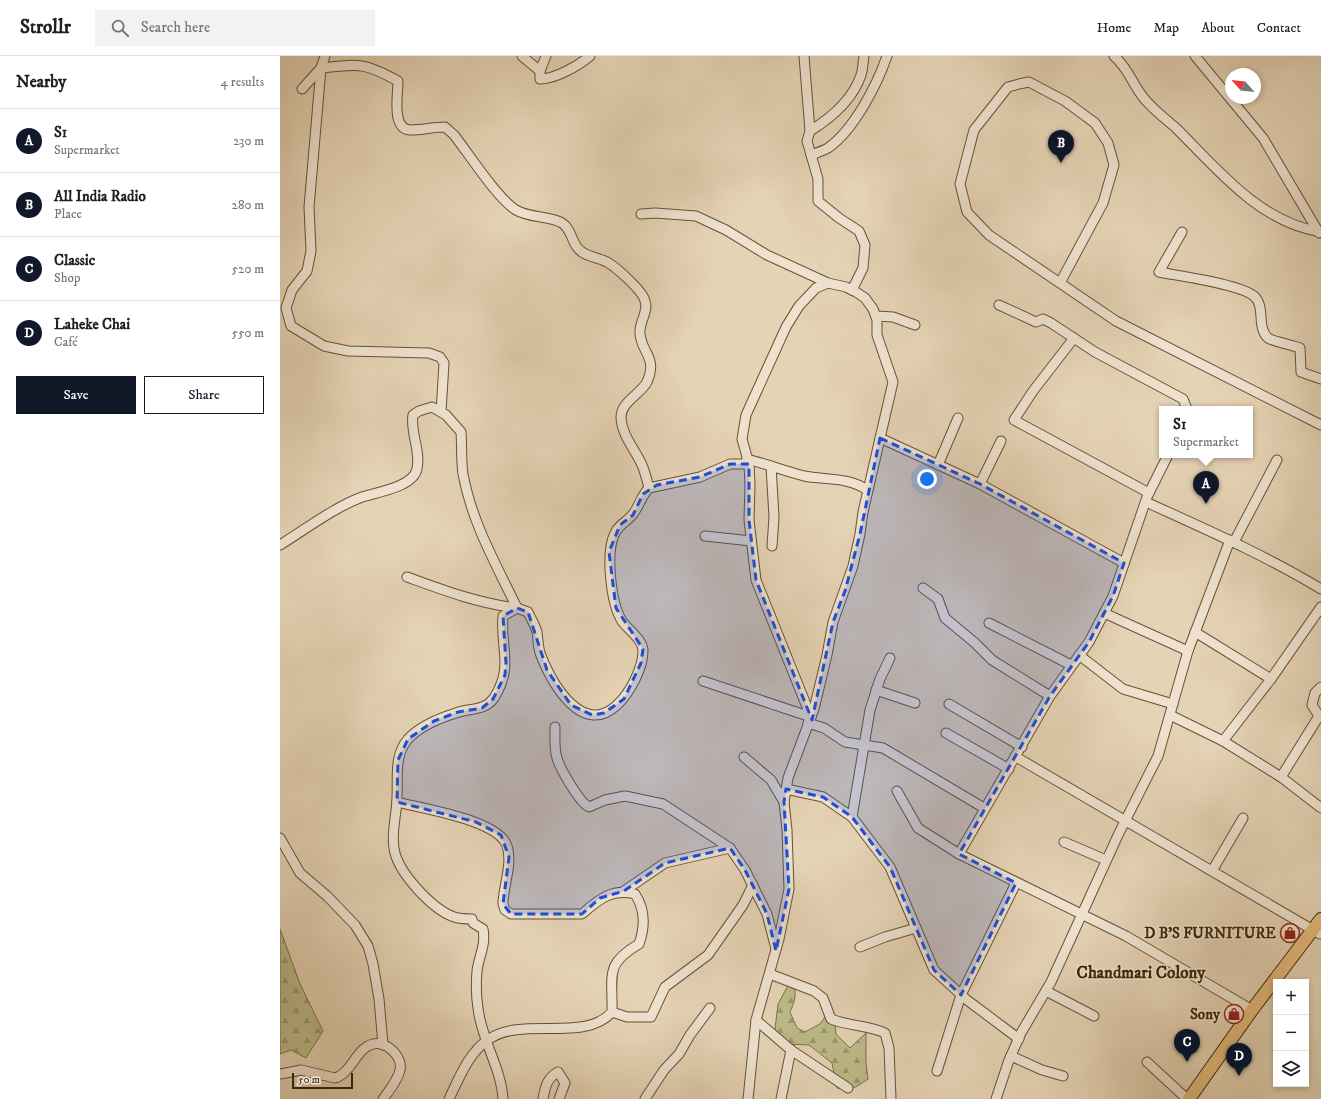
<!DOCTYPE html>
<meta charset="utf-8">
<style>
body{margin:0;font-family:"IM FELL DW Pica",serif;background:#f2f2f2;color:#202124}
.controls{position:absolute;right:12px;bottom:12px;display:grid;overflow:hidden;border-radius:0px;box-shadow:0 2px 6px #0003}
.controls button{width:36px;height:36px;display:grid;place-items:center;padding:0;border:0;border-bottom:1px solid #e0e0e0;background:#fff;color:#202124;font:20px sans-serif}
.compass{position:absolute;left:945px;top:12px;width:36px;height:36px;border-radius:50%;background:#fff;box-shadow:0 2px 6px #0003;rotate:297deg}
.scale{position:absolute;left:12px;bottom:10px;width:61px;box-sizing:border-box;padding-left:4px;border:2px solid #3c270c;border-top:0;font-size:11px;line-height:14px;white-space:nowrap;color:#3c270c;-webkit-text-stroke:3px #eee2cf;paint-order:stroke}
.you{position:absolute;left:647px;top:423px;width:14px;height:14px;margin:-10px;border:3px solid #fff;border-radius:50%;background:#1a73e8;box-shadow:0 0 0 6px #1a73e833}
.badge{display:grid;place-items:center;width:26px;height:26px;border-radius:50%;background:#111827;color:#fff;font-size:13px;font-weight:700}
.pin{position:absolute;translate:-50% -33px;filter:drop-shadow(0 1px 2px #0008)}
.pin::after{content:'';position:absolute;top:21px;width:14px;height:12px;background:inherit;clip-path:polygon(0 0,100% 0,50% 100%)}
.popup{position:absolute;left:879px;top:350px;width:94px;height:52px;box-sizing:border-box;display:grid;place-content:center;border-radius:0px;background:#fff;filter:drop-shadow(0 1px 3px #0005);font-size:13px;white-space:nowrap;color:#757577}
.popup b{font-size:15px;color:#202124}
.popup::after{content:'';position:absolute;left:50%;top:100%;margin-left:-8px;border:8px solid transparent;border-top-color:#fff}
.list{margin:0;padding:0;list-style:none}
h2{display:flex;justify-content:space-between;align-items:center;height:52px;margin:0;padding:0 16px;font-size:17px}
h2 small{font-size:13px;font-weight:400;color:#757577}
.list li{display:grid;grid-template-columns:26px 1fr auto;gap:12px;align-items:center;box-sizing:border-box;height:64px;padding:0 16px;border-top:1px solid #e0e0e0}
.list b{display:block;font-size:15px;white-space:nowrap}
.list p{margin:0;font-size:13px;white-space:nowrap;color:#757577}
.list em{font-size:13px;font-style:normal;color:#757577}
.actions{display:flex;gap:8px;padding:12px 16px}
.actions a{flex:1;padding:9px 0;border:1px solid #111827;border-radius:0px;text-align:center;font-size:14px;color:#111827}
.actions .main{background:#111827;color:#fff}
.icon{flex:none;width:22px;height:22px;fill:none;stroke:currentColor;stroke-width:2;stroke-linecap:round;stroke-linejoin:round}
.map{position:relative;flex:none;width:1041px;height:1043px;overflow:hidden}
header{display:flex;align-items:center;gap:24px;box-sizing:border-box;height:56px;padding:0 20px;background:#fff;border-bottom:1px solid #e0e0e0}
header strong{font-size:19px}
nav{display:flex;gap:22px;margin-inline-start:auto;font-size:14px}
.search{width:280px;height:36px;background:#f2f2f2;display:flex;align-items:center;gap:10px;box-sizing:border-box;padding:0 14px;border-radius:0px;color:#757577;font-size:15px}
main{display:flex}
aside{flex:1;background:#fff}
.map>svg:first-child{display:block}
.forest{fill:url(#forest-firs);stroke:#7c704a}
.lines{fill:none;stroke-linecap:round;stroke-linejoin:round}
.minor-casing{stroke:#665236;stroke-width:11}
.major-casing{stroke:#3c270c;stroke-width:14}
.minor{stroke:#eee2cf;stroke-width:9}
.major{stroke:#e2ba7a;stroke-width:12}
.marked{fill:#1d4ed8;fill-opacity:0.2;stroke:#1d4ed8;stroke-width:3;stroke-dasharray:8 5;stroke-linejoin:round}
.labels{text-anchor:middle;stroke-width:3;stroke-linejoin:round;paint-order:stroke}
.poi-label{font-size:15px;font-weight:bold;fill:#3c270c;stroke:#eee2cf;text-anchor:end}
.quarter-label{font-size:17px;font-weight:bold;fill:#3c270c;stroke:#eee2cf}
</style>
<header>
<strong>Strollr</strong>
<div class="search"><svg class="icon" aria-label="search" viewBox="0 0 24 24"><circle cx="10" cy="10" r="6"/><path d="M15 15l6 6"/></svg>Search here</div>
<nav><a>Home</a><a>Map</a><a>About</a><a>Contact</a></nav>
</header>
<main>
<aside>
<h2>Nearby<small>4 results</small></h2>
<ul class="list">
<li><span class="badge">A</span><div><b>S1</b><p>Supermarket</p></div><em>230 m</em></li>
<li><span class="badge">B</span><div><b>All India Radio</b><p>Place</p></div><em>280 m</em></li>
<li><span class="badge">C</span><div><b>Classic</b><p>Shop</p></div><em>520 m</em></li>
<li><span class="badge">D</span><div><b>Laheke Chai</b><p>Café</p></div><em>550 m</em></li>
</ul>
<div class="actions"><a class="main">Save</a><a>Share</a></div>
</aside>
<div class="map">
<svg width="1041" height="1043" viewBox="0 0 1041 1043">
<defs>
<pattern id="forest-firs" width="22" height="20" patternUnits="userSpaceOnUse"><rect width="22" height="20" fill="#bcba88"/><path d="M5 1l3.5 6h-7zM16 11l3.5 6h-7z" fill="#9a976e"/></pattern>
</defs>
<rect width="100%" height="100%" fill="#e5d3b5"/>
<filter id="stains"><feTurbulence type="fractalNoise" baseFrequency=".005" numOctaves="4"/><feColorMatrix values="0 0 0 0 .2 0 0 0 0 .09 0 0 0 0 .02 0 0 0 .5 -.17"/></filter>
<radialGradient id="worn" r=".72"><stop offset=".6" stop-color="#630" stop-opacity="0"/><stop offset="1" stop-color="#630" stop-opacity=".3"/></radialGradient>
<g class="forest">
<path d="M 0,873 L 20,928 L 43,975 L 26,1002 L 11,994 L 0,998 Z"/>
<path d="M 511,924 C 518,935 515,945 510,956 L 517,972 L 525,976 L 540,968 L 545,961 L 555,969 L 556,978 L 570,992 L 586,977 L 586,1007 L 588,1023 C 577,1031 571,1035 557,1032 L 552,1007 L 529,989 L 505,988 L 494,981 L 498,948 Z"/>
</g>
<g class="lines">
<defs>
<g id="minor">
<path d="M 45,0 L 41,12 L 29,151 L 31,195 L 27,215 L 12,234 L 6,252 L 11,270 L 44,290 L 68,295 L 149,297 L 160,301 L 164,307 L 161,356"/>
<path d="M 242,0 L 260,15"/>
<path d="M 266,0 L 260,15 L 260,23 C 275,23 298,10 310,0"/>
<path d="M 524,0 L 530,75 L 527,85 L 538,123 L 538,145 L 559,162 L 579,175 L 585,189 L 583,212 L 572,234"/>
<path d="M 834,0 C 847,11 851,24 860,37 C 869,51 885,62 897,73 C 937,113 979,165 1037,175"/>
<path d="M 915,0 L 983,82 L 1039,177"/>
<path d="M 22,33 L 41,12 C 80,8 83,6 118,25 C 118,39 111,74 131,74 C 142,74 154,71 165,71 L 174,79 C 189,98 217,142 236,154 C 249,162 271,160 282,167 C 293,174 291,189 302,196 C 309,201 319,202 327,206 C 336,211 363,235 365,245 C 369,255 359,266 360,277 C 361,297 378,301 367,326 C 360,339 341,345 341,362 C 342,380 355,393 362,409 C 365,416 367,424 369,432"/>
<path d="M 530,75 C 551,62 573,43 581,19 C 583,13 583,6 584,0"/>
<path d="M 531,99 C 536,97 543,95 548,92 C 574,74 597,29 607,0"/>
<path d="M 361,158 L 375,157 L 416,160 L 446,174 L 487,199 L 548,227 L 566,231 L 576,236 L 585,242 L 593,253 L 597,264 L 597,279 L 613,326 L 583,456 L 580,478 L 573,510 L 553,566 L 547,599 L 534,653 L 508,722 L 504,746 L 507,774 L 509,833 L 499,883 L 476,964 L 468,1043"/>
<path d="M 902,176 L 879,216 C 899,220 960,228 974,240 C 986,251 976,271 988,282 C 991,285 1013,289 1020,292 L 1021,316 L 1041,323"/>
<path d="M 780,227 L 823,147 L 834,109 L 828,87 L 815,67 L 785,45 L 749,26 L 739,28 L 728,31 L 694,74 L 680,128 L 687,156 L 709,179 L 836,265 L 1041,369"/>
<path d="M 719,249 L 756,266 L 763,263 L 771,267 L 815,296 L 903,343 L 907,353"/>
<path d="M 596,260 L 613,261 L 635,269"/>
<path d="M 794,282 L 753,335 L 734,364 L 869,437"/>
<path d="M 600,382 L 700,428 L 844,507"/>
<path d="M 467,403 C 486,408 505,415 524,420 C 545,424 570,421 587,434"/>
<path d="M 658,409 L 678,362"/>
<path d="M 491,410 L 494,461 L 492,490"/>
<path d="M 700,428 L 721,385"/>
<path d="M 866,446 C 925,473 985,499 1041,533"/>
<path d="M 425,480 L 471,485"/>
<path d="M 954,486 L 997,404"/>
<path d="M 0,489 C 26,473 53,452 82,441 C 98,436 133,431 137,413 C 141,394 130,377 133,359 L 139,355 L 152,351 L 166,359 L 181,376 C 182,390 181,405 183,418 C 192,467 216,508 237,552"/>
<path d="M 127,521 C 163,534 197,547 236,552"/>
<path d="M 643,532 L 658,543 L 665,562 L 695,587 L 712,604 L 770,640"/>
<path d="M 824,557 L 908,595"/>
<path d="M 709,567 L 791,609"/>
<path d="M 915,576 L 991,623 L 943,685 L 1001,721 L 1041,752"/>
<path d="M 799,599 L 843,633 L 893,648"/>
<path d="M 610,602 L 600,623 L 590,654 L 572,761 L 610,811 L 654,914 L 687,944 L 739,983"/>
<path d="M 991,623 L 1041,551"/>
<path d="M 423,625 L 531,661 L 476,524 L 469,464 L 470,429 L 469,408 L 462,383 L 466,359 L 506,271 L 519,250 L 536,232 L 548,227"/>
<path d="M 596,634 L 635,647"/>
<path d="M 669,648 L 742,691"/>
<path d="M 890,659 L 943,685"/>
<path d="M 528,667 L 544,672 L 565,686 L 603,692 L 704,752"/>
<path d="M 275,671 C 275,681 274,693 277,702 C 280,713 300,747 309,751 L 325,744 L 345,740 L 383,748 L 450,792 L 465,814 L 487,858 L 496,893"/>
<path d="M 666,677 L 729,713"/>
<path d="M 464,701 L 491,724 L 504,746"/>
<path d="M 736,701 L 1040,878"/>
<path d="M 1001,721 L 1039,660 L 1032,649 L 1035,637 L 1041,631"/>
<path d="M 506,733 L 543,741 L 572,761"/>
<path d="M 617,735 L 638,772 L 679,798 L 846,880 L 972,954"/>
<path d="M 117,746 C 143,753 219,764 227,790 C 233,808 223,830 223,848 L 225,854 L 231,858 L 302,858 C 319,843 333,832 355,838 C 365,853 365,871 359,888 C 324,908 333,920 332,956 C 305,987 243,960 209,983 C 189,996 179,1022 169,1043"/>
<path d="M 0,782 L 20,817 L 47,840 L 75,869 L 88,890 L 93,908 L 99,943 L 103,989"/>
<path d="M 784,786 L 826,804"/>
<path d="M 679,798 L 770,640 L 809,586 L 833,540 L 867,441 L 888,399"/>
<path d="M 932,815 L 963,762"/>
<path d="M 344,835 L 385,807 L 450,792"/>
<path d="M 580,891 L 605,881 L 636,872"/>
<path d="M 490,918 L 534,935 L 543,942 L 551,963 C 568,970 588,969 605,977 L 609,992 L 611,1043"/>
<path d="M 766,935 L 814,960"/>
<path d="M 332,956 L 347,961 L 371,961 L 385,931 L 428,899 L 463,849 L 473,829"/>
<path d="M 476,964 L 511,994 L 501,1043"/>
<path d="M 511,994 L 568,1032"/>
<path d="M 731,1000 L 762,1014 L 783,1020"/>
<path d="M 867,1006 L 907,1043"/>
<path d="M 657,1015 L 681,939 L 736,827"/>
<path d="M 0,1018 L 21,1014 L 55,1022 C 72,1017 76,992 93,988 C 107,985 123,1001 120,1014 C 118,1024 109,1035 103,1043"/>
<path d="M 223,1043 C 221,1011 201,983 198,952 C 196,940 196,927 197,915 C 199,899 206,890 203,873 L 193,867 L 192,863 C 186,863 180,863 174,861 C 152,853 117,816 114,792 C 111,775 117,758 117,741 C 118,721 114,699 128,683 C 140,670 160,662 176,657 C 189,652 205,655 214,642 C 234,610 220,592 223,560 L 237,552 L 248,556 C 251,563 255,569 257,576 C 258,583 258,590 260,597 C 271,626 302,682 337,649 C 350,637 363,612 363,595 C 363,583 348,574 342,565 C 331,548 325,496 335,477 C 339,468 348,465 353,458 C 360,449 361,440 369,432 L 420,421 L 450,408 L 469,408"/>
<path d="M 263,1043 C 265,1031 267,1022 278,1016 L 285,1027 L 279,1043"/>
<path d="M 365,1043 L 384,1014 L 399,998 L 410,979 L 430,952"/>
<path d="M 716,1043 L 729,1004 L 741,977 L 771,926 L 839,777 L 878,700 L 908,595 L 950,484"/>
</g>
<path id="major" d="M 909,1043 L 972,954 L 1041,863"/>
</defs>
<use href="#minor" class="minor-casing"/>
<use href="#major" class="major-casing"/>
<use href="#minor" class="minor"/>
<use href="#major" class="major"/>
</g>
<path class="marked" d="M 600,382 L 700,428 L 844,507 L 833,540 L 809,586 L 770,640 L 679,798 L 736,827 L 681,939 L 654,914 L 610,811 L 572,761 L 543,741 L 506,733 L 504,746 L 509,833 L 496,895 L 487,858 L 465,814 L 450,792 L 385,807 L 344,835 L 320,842 L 302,858 L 231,858 L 223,848 L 229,801 L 221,779 L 196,766 L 117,746 L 118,704 L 128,683 L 154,665 L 178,656 L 202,652 L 213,643 L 225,619 L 226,607 L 223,560 L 237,552 L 248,556 L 267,614 L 291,649 L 312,659 L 324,657 L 344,643 L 361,607 L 363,593 L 336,552 L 329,496 L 340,469 L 353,459 L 363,438 L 377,429 L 420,421 L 450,408 L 469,408 L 469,464 L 476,524 L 532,664 L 553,566 L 565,535 L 580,478 Z"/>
<defs>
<symbol id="shop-ring" viewBox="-11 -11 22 22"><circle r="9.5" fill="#eee2cf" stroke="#8f2418" stroke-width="1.5"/><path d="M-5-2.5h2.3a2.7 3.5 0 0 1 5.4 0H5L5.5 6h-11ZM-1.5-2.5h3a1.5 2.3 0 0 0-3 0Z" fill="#8f2418"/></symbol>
</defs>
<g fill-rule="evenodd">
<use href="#shop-ring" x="999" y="866" width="22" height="22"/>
<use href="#shop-ring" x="943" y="947" width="22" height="22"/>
</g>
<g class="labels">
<g class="poi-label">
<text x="996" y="882">D B'S FURNITURE</text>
<text x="940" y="963">Sony</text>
</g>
<g class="quarter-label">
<text x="861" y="922">Chandmari Colony</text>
</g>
</g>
<rect width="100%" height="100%" filter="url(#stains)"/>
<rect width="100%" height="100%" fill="url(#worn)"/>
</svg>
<div class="controls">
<button>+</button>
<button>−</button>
<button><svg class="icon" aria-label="layers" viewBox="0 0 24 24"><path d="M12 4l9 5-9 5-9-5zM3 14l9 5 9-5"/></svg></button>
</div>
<svg class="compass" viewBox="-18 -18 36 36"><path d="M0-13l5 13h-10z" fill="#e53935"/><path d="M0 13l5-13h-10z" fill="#757577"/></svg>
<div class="scale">50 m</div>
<div class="you"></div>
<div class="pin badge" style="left:926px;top:448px">A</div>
<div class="popup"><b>S1</b>Supermarket</div>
<div class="pin badge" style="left:781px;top:107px">B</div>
<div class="pin badge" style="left:907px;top:1006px">C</div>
<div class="pin badge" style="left:959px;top:1020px">D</div>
</div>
</main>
